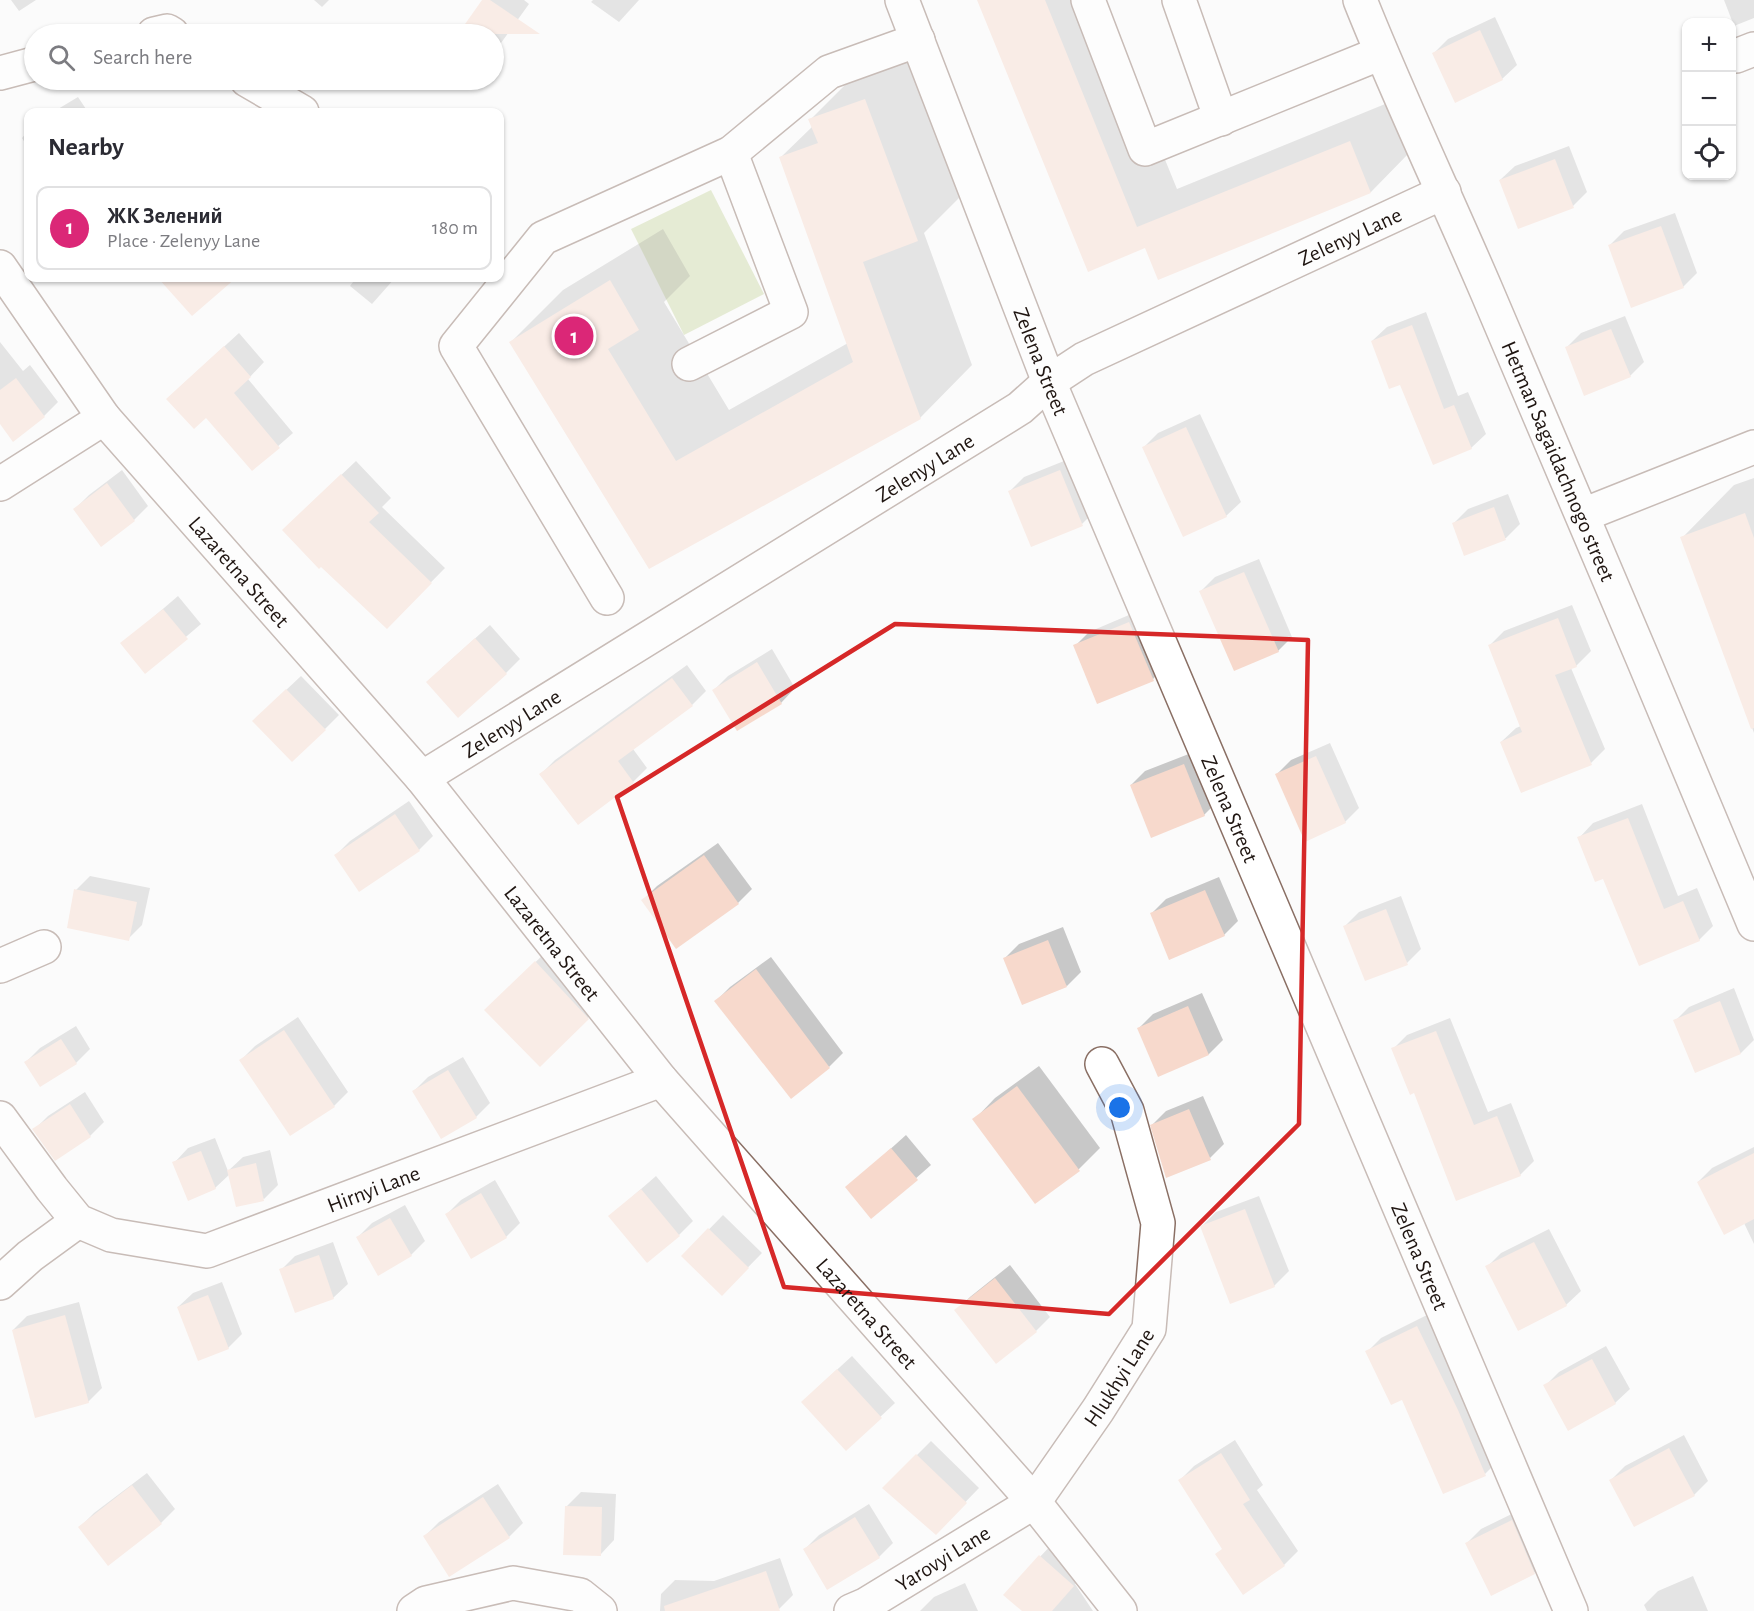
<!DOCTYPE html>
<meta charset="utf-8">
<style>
body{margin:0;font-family:"Alegreya Sans",sans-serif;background:#f7f7f7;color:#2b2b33}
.controls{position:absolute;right:18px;top:18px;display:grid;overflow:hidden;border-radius:12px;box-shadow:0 2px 4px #0004}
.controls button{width:54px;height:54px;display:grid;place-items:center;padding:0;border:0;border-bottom:2px solid #e1e1e2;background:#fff;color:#2b2b33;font:30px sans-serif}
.you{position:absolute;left:1120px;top:1108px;width:21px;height:21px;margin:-15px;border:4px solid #fff;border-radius:50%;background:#1a73e8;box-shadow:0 0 0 9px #1a73e833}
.badge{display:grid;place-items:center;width:39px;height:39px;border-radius:50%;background:#db2777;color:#fff;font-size:20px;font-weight:700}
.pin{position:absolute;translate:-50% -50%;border:3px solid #fff;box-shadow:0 2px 6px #0006}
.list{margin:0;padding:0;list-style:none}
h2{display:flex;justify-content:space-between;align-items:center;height:78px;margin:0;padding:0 24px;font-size:26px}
h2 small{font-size:20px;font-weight:400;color:#7c7c81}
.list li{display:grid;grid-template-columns:39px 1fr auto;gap:18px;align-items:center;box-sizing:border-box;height:84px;margin:0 12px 12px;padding:0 12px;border:2px solid #e1e1e2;border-radius:12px}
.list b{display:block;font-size:22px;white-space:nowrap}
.list p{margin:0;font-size:20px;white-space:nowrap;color:#7c7c81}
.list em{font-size:20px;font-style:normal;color:#7c7c81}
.icon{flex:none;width:33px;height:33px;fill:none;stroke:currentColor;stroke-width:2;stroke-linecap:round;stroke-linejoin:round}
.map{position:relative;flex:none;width:1754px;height:1611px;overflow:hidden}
.search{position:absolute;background:#fff;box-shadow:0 2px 4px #0004;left:24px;top:24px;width:480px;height:66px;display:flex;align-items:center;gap:15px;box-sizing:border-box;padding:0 21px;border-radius:33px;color:#7c7c81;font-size:22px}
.panel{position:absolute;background:#fff;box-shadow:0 2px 4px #0004;left:24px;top:108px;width:480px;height:174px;border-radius:12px}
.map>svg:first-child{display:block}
.green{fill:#cbd7a5}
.shadow{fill:#0003}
.building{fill:#f7d9cc}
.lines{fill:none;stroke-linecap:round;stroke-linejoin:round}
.minor-casing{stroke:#8a6f64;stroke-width:36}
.minor{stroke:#fff;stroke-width:33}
.marked{fill:none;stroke:#d62828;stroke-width:4.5;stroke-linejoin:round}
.labels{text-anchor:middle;stroke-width:5;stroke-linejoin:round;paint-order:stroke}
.street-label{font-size:22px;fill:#1f1511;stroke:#fbfbfb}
</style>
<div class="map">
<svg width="1754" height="1611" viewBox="0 0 1754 1611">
<rect width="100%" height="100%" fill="#fbfbfb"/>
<path class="green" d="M 711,190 L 764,294 L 684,335 L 631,229 Z"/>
<g class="shadow">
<path d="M 11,0 L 36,0 L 19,11 Z"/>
<path d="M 314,0 L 329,0 L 322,7 Z"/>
<path d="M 484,0 L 524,0 L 529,4 L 501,43 L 494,50 L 494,34 L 460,34 Z"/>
<path d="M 593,0 L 639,0 L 619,22 L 591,2 Z"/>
<path d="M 979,0 L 1100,0 L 1177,189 L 1390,102 L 1410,152 L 1371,192 L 1159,278 L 1146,246 Z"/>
<path d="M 1724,0 L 1754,0 L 1754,18 L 1734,26 Z"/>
<path d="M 1495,17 L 1517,65 L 1502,79 L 1456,101 L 1434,53 L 1448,39 Z"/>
<path d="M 917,47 L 969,188 L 924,233 L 972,365 L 920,418 L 649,567 L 511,342 L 563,290 L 663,229 L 690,276 L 664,302 L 729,410 L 848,343 L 781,157 L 813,126 L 810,120 L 863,67 Z"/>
<path d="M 78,97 L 88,112 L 53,112 Z"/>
<path d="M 28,131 L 28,148 L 22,138 Z"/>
<path d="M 1569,146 L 1587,192 L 1573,206 L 1500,180 L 1515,166 Z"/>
<path d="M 1675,213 L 1697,273 L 1683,287 L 1610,245 L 1624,231 Z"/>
<path d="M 160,278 L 234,278 L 192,314 Z"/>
<path d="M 356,278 L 395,278 L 372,304 L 350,286 Z"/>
<path d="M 1426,312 L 1458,396 L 1468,392 L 1486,434 L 1471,448 L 1434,463 L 1401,383 L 1372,341 L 1387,327 Z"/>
<path d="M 1625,316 L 1644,362 L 1630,376 L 1567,347 L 1581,333 Z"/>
<path d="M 239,333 L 264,362 L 248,379 L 293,433 L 252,469 L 182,385 Z"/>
<path d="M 0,342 L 23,371 L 30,365 L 58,402 L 44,416 L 14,439 L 0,422 Z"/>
<path d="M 1200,414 L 1241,502 L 1226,516 L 1184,535 L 1144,447 L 1158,433 Z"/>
<path d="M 1074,457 L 1096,510 L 1082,524 L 1010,491 L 1024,477 Z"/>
<path d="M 356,461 L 391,498 L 382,507 L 445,568 L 387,627 L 298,516 Z"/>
<path d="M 122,470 L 148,506 L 134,520 L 102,545 L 75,509 L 89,495 Z"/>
<path d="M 1754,478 L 1754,733 L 1682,538 L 1734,485 Z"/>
<path d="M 1508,494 L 1520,524 L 1506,538 L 1465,554 L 1454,523 L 1468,509 Z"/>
<path d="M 1259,559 L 1292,637 L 1278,651 L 1201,591 L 1215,577 Z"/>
<path d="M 178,596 L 201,624 L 146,671 L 122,644 Z"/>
<path d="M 1572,605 L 1591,651 L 1576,666 L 1571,668 L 1605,749 L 1591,763 L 1522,791 L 1501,742 L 1516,728 L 1521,726 L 1490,645 L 1504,631 Z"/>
<path d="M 1143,609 L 1167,665 L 1153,679 L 1098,702 L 1075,646 L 1089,632 Z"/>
<path d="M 490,625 L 520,659 L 506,673 L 442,668 Z"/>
<path d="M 772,649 L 795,688 L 781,703 L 714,690 L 728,676 Z"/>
<path d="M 687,665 L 706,691 L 692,705 L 633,749 L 647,768 L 633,782 L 541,774 L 555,760 Z"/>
<path d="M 301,676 L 339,715 L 325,729 L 268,707 Z"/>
<path d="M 1330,743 L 1359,808 L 1345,822 L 1277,774 L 1291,760 Z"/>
<path d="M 1199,750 L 1218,801 L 1204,815 L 1131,785 L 1145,771 Z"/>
<path d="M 409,801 L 433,836 L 419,850 L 336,855 L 350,841 Z"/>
<path d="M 1642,804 L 1678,896 L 1697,888 L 1713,926 L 1699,940 L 1604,877 L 1579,838 L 1593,823 Z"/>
<path d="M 718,843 L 752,889 L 738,903 L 643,900 L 657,886 Z"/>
<path d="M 90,876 L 150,888 L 142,925 L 128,939 L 76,890 Z"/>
<path d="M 1219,877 L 1238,921 L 1224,935 L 1152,913 L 1166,899 Z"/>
<path d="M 1401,896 L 1421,949 L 1407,963 L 1345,926 L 1359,912 Z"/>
<path d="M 1063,927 L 1081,972 L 1067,986 L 1005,958 L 1019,944 Z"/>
<path d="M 550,948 L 602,1004 L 540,1065 L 486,1010 Z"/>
<path d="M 771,957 L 843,1053 L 829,1067 L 716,1001 L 730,987 Z"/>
<path d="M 1734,988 L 1754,1040 L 1741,1053 L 1696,1071 L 1675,1021 L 1689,1007 Z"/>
<path d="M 1202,993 L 1223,1040 L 1209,1054 L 1159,1075 L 1139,1028 L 1153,1014 Z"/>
<path d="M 298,1017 L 348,1092 L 334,1106 L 241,1060 L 255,1046 Z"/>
<path d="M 1450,1018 L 1488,1112 L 1511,1103 L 1534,1161 L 1520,1175 L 1415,1091 L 1393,1049 L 1407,1035 Z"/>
<path d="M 76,1026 L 90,1049 L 76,1063 L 26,1062 L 40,1048 Z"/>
<path d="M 463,1057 L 490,1103 L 476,1117 L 414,1091 L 428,1077 Z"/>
<path d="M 1039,1066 L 1100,1148 L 1079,1169 L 1036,1202 L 974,1120 L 995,1098 Z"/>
<path d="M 85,1092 L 104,1122 L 90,1136 L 55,1159 L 34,1130 L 48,1116 Z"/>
<path d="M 1203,1096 L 1224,1144 L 1210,1158 L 1152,1125 L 1166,1111 Z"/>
<path d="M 906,1135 L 931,1165 L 872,1217 L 847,1188 Z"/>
<path d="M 215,1138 L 228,1171 L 243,1157 L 270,1150 L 278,1185 L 264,1199 L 230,1174 L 215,1188 L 174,1163 L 188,1148 Z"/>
<path d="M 1754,1147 L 1754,1244 L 1744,1223 L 1698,1182 L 1712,1168 Z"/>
<path d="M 656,1176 L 693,1221 L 679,1235 L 610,1216 Z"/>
<path d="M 495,1180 L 520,1223 L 506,1237 L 447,1214 L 461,1200 Z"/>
<path d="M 1259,1196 L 1289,1271 L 1274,1286 L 1231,1302 L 1202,1226 L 1216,1212 Z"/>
<path d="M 405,1205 L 425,1241 L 411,1255 L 358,1237 L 372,1223 Z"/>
<path d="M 723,1215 L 762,1253 L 722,1294 L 683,1256 Z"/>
<path d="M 1549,1229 L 1581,1291 L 1566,1305 L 1519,1329 L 1487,1267 L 1501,1253 Z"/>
<path d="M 333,1242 L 348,1284 L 333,1298 L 281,1270 L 295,1256 Z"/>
<path d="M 1010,1265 L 1050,1317 L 1036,1331 L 956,1311 L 970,1297 Z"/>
<path d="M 222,1282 L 242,1334 L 228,1348 L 178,1307 L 193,1293 Z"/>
<path d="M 79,1302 L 102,1388 L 88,1402 L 13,1330 L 27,1316 Z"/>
<path d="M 1431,1313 L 1499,1460 L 1485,1474 L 1403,1398 L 1367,1352 L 1381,1338 Z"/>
<path d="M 1606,1346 L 1630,1389 L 1615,1403 L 1568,1429 L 1545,1386 L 1559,1372 Z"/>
<path d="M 852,1356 L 895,1403 L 846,1449 L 817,1388 Z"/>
<path d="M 1684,1435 L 1708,1481 L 1694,1495 L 1611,1480 L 1625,1466 Z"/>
<path d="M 1235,1440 L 1263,1485 L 1257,1490 L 1298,1551 L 1284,1565 L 1223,1548 L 1180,1480 L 1194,1466 Z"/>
<path d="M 931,1441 L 979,1488 L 949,1519 L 884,1488 Z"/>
<path d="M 147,1473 L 175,1509 L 161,1523 L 80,1527 L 94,1513 Z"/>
<path d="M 498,1484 L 523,1523 L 509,1537 L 425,1536 L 439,1522 Z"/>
<path d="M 581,1492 L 616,1494 L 614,1540 L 600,1555 L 566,1507 Z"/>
<path d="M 869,1504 L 893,1543 L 879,1557 L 805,1549 L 819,1535 Z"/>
<path d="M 1526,1507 L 1548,1559 L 1534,1573 L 1467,1543 L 1481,1529 Z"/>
<path d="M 1054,1542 L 1087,1571 L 1075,1584 L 1093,1611 L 1024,1611 L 1005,1594 Z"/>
<path d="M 780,1558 L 793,1595 L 779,1609 L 660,1611 L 661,1594 L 675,1580 L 714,1581 Z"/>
<path d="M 1693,1576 L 1708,1611 L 1647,1611 L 1644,1605 L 1658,1591 Z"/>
<path d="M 965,1583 L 978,1611 L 920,1611 L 934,1597 Z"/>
</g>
<g class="building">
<path d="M 482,0 L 490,0 L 540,34 L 458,34 Z"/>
<path d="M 977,0 L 1045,0 L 1137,227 L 1350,141 L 1371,193 L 1158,280 L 1145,248 L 1088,272 Z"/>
<path d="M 1480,30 L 1503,80 L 1455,103 L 1432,53 Z"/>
<path d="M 865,99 L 918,241 L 863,262 L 921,419 L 649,569 L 509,342 L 610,280 L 639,330 L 608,349 L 676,461 L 853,362 L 779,157 L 818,143 L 808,119 Z"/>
<path d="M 1555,159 L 1574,208 L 1518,229 L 1499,180 Z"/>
<path d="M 1661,226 L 1684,288 L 1631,308 L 1608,245 Z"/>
<path d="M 158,278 L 236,278 L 192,316 Z"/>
<path d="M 1412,325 L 1444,409 L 1454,405 L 1472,449 L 1433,465 L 1400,385 L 1389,389 L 1371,341 Z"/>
<path d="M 1611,329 L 1631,377 L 1584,396 L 1565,347 Z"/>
<path d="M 224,346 L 251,377 L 234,393 L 280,448 L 252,471 L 206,418 L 194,429 L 166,399 Z"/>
<path d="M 16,378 L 45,417 L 13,442 L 0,424 L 0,390 Z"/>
<path d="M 1186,427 L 1227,517 L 1183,537 L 1142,447 Z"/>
<path d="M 1060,470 L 1083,526 L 1031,547 L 1008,491 Z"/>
<path d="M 341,474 L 379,513 L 369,522 L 432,583 L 387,629 L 321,567 L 319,569 L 282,530 Z"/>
<path d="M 107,483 L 135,521 L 101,547 L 73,509 Z"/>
<path d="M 1494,507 L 1506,540 L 1464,556 L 1452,523 Z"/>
<path d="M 1745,513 L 1754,538 L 1754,728 L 1751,729 L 1680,537 Z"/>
<path d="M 1244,572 L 1279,652 L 1234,671 L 1199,591 Z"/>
<path d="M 163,609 L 188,639 L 145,674 L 120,643 Z"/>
<path d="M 1558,618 L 1577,667 L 1555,675 L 1592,765 L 1521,793 L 1500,742 L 1522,732 L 1488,645 Z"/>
<path d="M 1129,622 L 1154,681 L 1097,704 L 1073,645 Z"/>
<path d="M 475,638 L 507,674 L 458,718 L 426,682 Z"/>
<path d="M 757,662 L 782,704 L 737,731 L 712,690 Z"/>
<path d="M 672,678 L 693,706 L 618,761 L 634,783 L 578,825 L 539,774 Z"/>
<path d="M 286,689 L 326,730 L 292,762 L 252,721 Z"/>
<path d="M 1316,756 L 1346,823 L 1305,842 L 1275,774 Z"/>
<path d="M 1184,764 L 1205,816 L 1151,838 L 1130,785 Z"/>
<path d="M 395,814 L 420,851 L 359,892 L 334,855 Z"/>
<path d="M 1628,818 L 1664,909 L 1683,901 L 1700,941 L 1639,966 L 1603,879 L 1595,882 L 1577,837 Z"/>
<path d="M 704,855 L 739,904 L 676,949 L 641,900 Z"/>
<path d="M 74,889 L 137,902 L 129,941 L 67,928 Z"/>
<path d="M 1205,890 L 1225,936 L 1169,960 L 1150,913 Z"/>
<path d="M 1386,909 L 1408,965 L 1365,981 L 1343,926 Z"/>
<path d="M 1048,940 L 1067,987 L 1022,1005 L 1003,958 Z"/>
<path d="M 535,961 L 589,1019 L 540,1067 L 484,1010 Z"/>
<path d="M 756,969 L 830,1068 L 791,1099 L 714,1001 Z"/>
<path d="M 1720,1001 L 1741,1054 L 1695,1073 L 1673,1020 Z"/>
<path d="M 1188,1006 L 1209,1055 L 1158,1077 L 1137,1028 Z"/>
<path d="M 284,1030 L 335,1107 L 290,1136 L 239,1060 Z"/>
<path d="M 1436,1031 L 1474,1125 L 1497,1116 L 1521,1176 L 1456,1201 L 1414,1093 L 1410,1095 L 1391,1048 Z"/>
<path d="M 61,1039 L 77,1064 L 40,1087 L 24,1062 Z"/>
<path d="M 448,1070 L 477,1118 L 441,1139 L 412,1091 Z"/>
<path d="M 1017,1086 L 1080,1171 L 1035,1204 L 972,1119 Z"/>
<path d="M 70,1104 L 91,1137 L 55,1161 L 32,1129 Z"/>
<path d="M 1189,1109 L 1211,1160 L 1166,1178 L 1150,1125 Z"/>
<path d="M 891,1148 L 918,1180 L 871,1219 L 845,1187 Z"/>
<path d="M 201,1151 L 216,1189 L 188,1201 L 172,1162 Z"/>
<path d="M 1754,1153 L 1754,1219 L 1724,1235 L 1697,1182 Z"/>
<path d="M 256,1163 L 264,1201 L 236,1207 L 227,1170 Z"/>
<path d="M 641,1189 L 680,1236 L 647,1263 L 608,1216 Z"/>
<path d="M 481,1193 L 507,1238 L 471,1259 L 445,1214 Z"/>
<path d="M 1245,1209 L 1275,1287 L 1230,1304 L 1200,1226 Z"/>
<path d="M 390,1218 L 412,1256 L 378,1276 L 356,1237 Z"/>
<path d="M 708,1228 L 749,1268 L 722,1296 L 681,1256 Z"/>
<path d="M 1534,1242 L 1567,1306 L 1518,1331 L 1485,1266 Z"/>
<path d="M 319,1255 L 334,1299 L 295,1313 L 279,1269 Z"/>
<path d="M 995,1278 L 1037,1332 L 996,1364 L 954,1310 Z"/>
<path d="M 208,1295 L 229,1349 L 198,1361 L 177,1307 Z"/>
<path d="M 65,1315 L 89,1403 L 35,1418 L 12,1330 Z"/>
<path d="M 1417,1326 L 1458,1410 L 1486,1476 L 1443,1494 L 1402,1400 L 1391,1405 L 1365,1351 Z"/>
<path d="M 1592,1359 L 1616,1404 L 1568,1431 L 1543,1385 Z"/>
<path d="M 837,1369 L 882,1418 L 846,1451 L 801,1402 Z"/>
<path d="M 1669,1448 L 1695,1496 L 1634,1527 L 1609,1480 Z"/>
<path d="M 1221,1453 L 1250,1500 L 1243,1504 L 1285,1566 L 1243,1595 L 1215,1554 L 1222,1549 L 1178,1480 Z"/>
<path d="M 916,1454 L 967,1503 L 936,1535 L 882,1488 Z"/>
<path d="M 132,1485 L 162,1524 L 108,1566 L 78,1527 Z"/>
<path d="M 483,1497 L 510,1538 L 449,1577 L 423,1536 Z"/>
<path d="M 565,1506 L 602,1507 L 601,1556 L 563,1555 Z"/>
<path d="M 855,1517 L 880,1558 L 827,1590 L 803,1549 Z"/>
<path d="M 1512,1520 L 1535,1574 L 1491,1596 L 1465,1543 Z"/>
<path d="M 1039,1555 L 1074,1586 L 1052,1611 L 1022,1611 L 1003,1595 Z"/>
<path d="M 766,1571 L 780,1611 L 665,1611 L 664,1606 Z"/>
</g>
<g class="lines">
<defs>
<g id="minor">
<path id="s1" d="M 902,0 L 1049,382 L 1571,1611"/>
<path d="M 1088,0 L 1145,149 L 1381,53"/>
<path d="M 1179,0 L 1221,119"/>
<path id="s2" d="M 1360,0 C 1399,98 1445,194 1487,292 C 1577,502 1666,713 1754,924"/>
<path d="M 154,34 L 167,31 L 172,34"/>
<path d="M 1736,56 L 1754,49"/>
<path d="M 0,73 L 34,64"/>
<path d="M 247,80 L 302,112"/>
<path id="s3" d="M 0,267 L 104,418 L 422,778 L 661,1080 L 1034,1502 L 1120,1611"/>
<path d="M 689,364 L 791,312 L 731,153"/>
<path d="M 0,484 L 104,418"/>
<path d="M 1583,515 L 1754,447"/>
<path d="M 607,598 L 456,346 L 543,238 L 731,153 L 829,72 L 918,40"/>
<path id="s4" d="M 422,778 L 1020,408 L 1049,382 L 1084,359 L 1444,192"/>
<path d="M 0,966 L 44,947"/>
<path id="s5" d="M 0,1118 L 52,1189 L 78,1221 L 111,1235 L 207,1251 L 661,1080"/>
<path d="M 0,1283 L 30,1256 L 78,1221"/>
<path d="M 414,1611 L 426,1603 L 513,1583 L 580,1595 L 600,1611"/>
<path id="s6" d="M 851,1611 L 865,1605 L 1034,1502 L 1098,1410 L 1149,1329 L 1158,1223 L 1127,1111 L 1102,1064"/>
</g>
</defs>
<use href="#minor" class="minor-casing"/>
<use href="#minor" class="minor"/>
</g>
<path d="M0 0H1754V1611H0ZM 895,624 L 1308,640 L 1299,1124 L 1109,1314 L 784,1287 L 617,797 Z" fill="#fbfbfb" fill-opacity=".55" fill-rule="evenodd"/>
<path class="marked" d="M 895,624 L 1308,640 L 1299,1124 L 1109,1314 L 784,1287 L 617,797 Z"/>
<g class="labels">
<g class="street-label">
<text dy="8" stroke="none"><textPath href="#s4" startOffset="1077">Zelenyy Lane</textPath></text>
<text dy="8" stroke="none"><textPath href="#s1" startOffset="387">Zelena Street</textPath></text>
<text dy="8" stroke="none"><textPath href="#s2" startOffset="502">Hetman Sagaidachnogo street</textPath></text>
<text dy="8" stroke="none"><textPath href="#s4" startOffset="591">Zelenyy Lane</textPath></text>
<text dy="8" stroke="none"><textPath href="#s3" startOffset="388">Lazaretna Street</textPath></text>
<text dy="8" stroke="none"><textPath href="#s4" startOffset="105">Zelenyy Lane</textPath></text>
<text dy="8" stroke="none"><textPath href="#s1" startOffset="873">Zelena Street</textPath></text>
<text dy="8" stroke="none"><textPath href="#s3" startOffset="874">Lazaretna Street</textPath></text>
<text dy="8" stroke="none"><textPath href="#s5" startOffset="440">Hirnyi Lane</textPath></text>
<text dy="8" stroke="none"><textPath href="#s1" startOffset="1359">Zelena Street</textPath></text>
<text dy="8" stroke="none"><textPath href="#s3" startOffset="1360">Lazaretna Street</textPath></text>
<text dy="8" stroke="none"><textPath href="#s6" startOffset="364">Hlukhyi Lane</textPath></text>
<text dy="8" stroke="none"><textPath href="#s6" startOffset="106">Yarovyi Lane</textPath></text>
</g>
</g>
</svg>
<div class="controls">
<button>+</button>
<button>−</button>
<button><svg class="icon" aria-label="locate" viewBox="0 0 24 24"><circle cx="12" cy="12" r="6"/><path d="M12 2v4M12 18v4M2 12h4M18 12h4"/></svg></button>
</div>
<div class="you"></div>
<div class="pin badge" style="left:574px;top:336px">1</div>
<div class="search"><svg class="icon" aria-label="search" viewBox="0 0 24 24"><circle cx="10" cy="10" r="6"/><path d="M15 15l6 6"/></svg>Search here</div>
<section class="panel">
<h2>Nearby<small></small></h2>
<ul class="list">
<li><span class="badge">1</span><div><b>ЖК Зелений</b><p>Place · Zelenyy Lane</p></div><em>180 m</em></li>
</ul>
</section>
</div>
